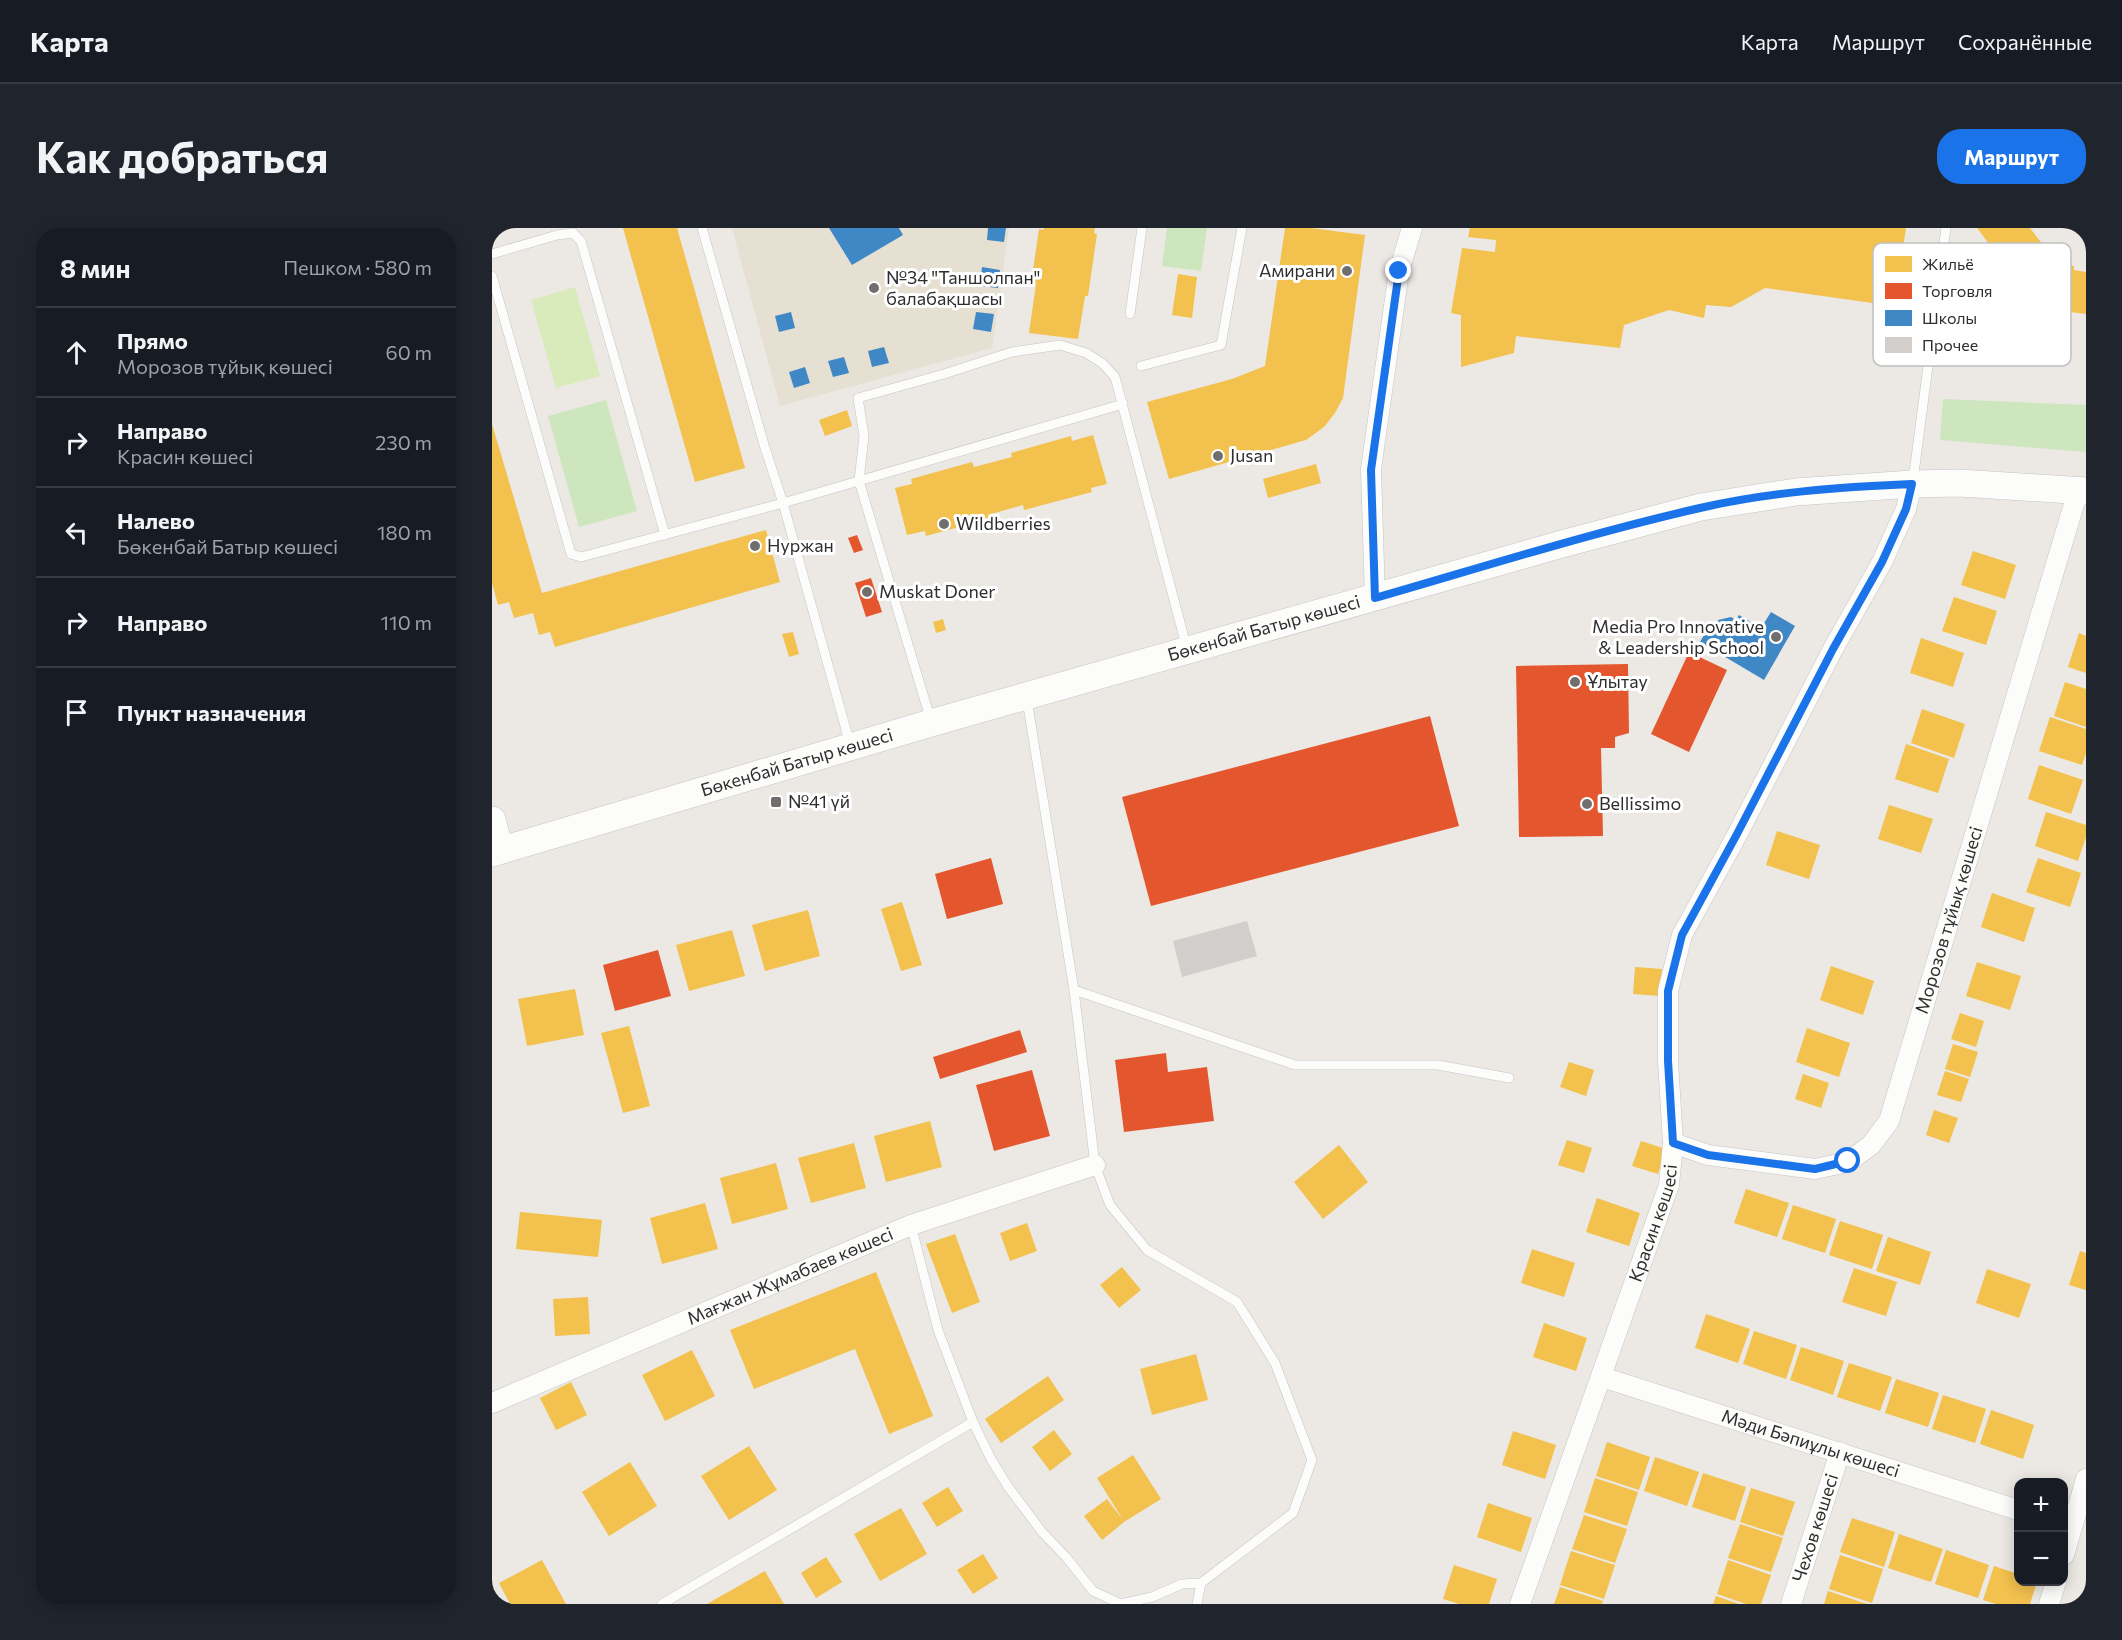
<!DOCTYPE html>
<html lang="ru">
<meta charset="utf-8">
<style>
body{margin:0;font-family:Commissioner,sans-serif;background:#20242c;color:#f1f3f6}
.controls{position:absolute;right:18px;bottom:18px;display:grid;overflow:hidden;border-radius:12px;box-shadow:0 3px 15px #0003}
.controls button{width:54px;height:54px;display:grid;place-items:center;padding:0;border:0;border-bottom:2px solid #363941;background:#171b24;color:#f1f3f6;font:30px sans-serif}
.stop{position:absolute;width:18px;height:18px;margin:-14px;border:4px solid #1a73e8;border-radius:50%;background:#fff}
.stop.end{background:#1a73e8;border-color:#fff;box-shadow:0 2px 6px #0008}
.list{margin:0;padding:0;list-style:none}
h2{display:flex;justify-content:space-between;align-items:center;height:78px;margin:0;padding:0 24px;font-size:26px}
h2 small{font-size:20px;font-weight:400;color:#9ea1a6}
.list li{display:grid;grid-template-columns:39px 1fr auto;gap:18px;align-items:center;box-sizing:border-box;height:90px;padding:0 24px;border-top:2px solid #363941}
.list b{display:block;font-size:22px;white-space:nowrap}
.list p{margin:0;font-size:20px;white-space:nowrap;color:#9ea1a6}
.list em{font-size:20px;font-style:normal;color:#9ea1a6}
.icon{flex:none;width:33px;height:33px;fill:none;stroke:currentColor;stroke-width:2;stroke-linecap:round;stroke-linejoin:round}
.map{position:relative;flex:none;width:1594px;height:1376px;overflow:hidden;border-radius:24px}
header{display:flex;align-items:center;gap:36px;box-sizing:border-box;height:84px;padding:0 30px;background:#171b24;border-bottom:2px solid #363941}
header strong{font-size:28px}
nav{display:flex;gap:33px;margin-inline-start:auto;font-size:21px}
.intro{display:flex;align-items:center;justify-content:space-between;box-sizing:border-box;height:144px;padding:0 36px}
h1{margin:0;font-size:42px}
.button{padding:15px 27px;border-radius:24px;background:#1a73e8;color:#fff;font-size:21px;font-weight:700}
main{display:flex;gap:36px;padding:0 36px}
aside{flex:1;background:#171b24;border-radius:24px;box-shadow:0 3px 15px #0003}
.map>svg:first-child{display:block}
.education{fill:#e6e0d3}
.green{fill:#cee6be}
.pitch{fill:#d9eabb}
.homes{fill:#f2c14e}
.shops{fill:#e4572e}
.schools{fill:#3f88c5}
.building{fill:#d1cecb}
.lines{fill:none;stroke-linecap:round;stroke-linejoin:round}
.lane-casing{stroke:#c5c4c5;stroke-width:10}
.street-casing{stroke:#c5c4c5;stroke-width:21}
.secondary-casing{stroke:#c5c4c5;stroke-width:28}
.lane{stroke:#fcfcfb;stroke-width:9}
.street{stroke:#fcfcfb;stroke-width:20}
.secondary{stroke:#fcfcfb;stroke-width:27}
.route{stroke:#1a73e8;stroke-width:8}
.poi-dot{fill:#706f6e;stroke:#fff;stroke-width:2}
.labels{text-anchor:middle;stroke-width:6;stroke-linejoin:round;paint-order:stroke}
.poi-label{font-size:18px;fill:#2e2e2e;stroke:#fff;text-anchor:start}
.street-label{font-size:18px;fill:#2e2e2e;stroke:#fff}
.key{fill:#fff;stroke:#c0c0c0;stroke-width:1.5}
.key-label{font-size:16px;fill:#2e2e2e}
</style>
<header>
<strong>Карта</strong>
<nav><a>Карта</a><a>Маршрут</a><a>Сохранённые</a></nav>
</header>
<div class="intro"><h1>Как добраться</h1><a class="button">Маршрут</a></div>
<main>
<aside>
<h2>8 мин<small>Пешком · 580 m</small></h2>
<ul class="list">
<li><svg class="icon" aria-label="ahead" viewBox="0 0 24 24"><path d="M12 20V5M6 11l6-6 6 6"/></svg><div><b>Прямо</b><p>Морозов тұйық көшесі</p></div><em>60 m</em></li>
<li><svg class="icon" aria-label="right" viewBox="0 0 24 24"><path d="M7 20v-9h11M14 6l5 5-5 5"/></svg><div><b>Направо</b><p>Красин көшесі</p></div><em>230 m</em></li>
<li><svg class="icon" aria-label="left" viewBox="0 0 24 24"><path d="M17 20v-9H6M10 6l-5 5 5 5"/></svg><div><b>Налево</b><p>Бөкенбай Батыр көшесі</p></div><em>180 m</em></li>
<li><svg class="icon" aria-label="right" viewBox="0 0 24 24"><path d="M7 20v-9h11M14 6l5 5-5 5"/></svg><div><b>Направо</b></div><em>110 m</em></li>
<li><svg class="icon" aria-label="arrive" viewBox="0 0 24 24"><path d="M6 21V4h12l-3 4 3 4H6"/></svg><div><b>Пункт назначения</b></div></li>
</ul>
</aside>
<div class="map">
<svg width="1594" height="1376" viewBox="0 0 1594 1376">
<rect width="100%" height="100%" fill="#ece8e4"/>
<path class="education" d="M 240,0 L 517,0 L 500,120 L 288,178 Z"/>
<g class="green">
<path d="M 675,0 L 715,0 L 709,43 L 670,38 Z"/>
<path d="M 1451,171 L 1594,177 L 1594,224 L 1448,212 Z"/>
<path d="M 114,172 L 145,283 L 87,299 L 56,188 Z"/>
</g>
<path class="pitch" d="M 83,59 L 108,148 L 64,160 L 39,72 Z"/>
<g class="homes">
<path d="M 131,0 L 185,0 L 253,240 L 203,254 Z"/>
<path d="M 552,0 L 603,0 L 602,5 L 605,6 L 596,68 L 593,68 L 586,111 L 537,105 L 544,56 L 539,55 L 547,1 L 551,2 Z"/>
<path d="M 793,0 L 819,0 L 873,7 L 851,170 L 843,185 L 832,199 L 814,212 L 677,251 L 655,174 L 740,151 L 773,138 Z"/>
<path d="M 978,0 L 1414,0 L 1402,78 L 1273,60 L 1239,79 L 1214,77 L 1212,90 L 1177,82 L 1132,97 L 1128,120 L 1024,108 L 1022,125 L 969,139 L 969,87 L 959,85 L 970,20 L 1003,24 L 1004,12 L 976,9 Z"/>
<path d="M 1485,0 L 1538,0 L 1561,30 L 1564,28 L 1571,37 L 1582,38 L 1582,42 L 1594,44 L 1594,86 L 1562,82 L 1563,78 L 1545,76 L 1536,63 L 1532,65 L 1519,47 L 1522,45 L 1499,15 L 1497,16 Z"/>
<path d="M 686,46 L 705,49 L 700,90 L 680,87 Z"/>
<path d="M 355,182 L 360,198 L 333,208 L 327,192 Z"/>
<path d="M 0,196 L 50,365 L 274,302 L 288,354 L 63,419 L 58,404 L 47,407 L 41,385 L 22,390 L 17,374 L 6,377 L 0,355 Z"/>
<path d="M 601,207 L 615,256 L 599,260 L 600,264 L 532,282 L 531,277 L 499,286 L 500,290 L 434,308 L 433,303 L 415,307 L 403,260 L 420,256 L 419,251 L 480,234 L 482,239 L 520,229 L 519,225 L 579,208 L 580,213 Z"/>
<path d="M 824,236 L 829,255 L 776,270 L 771,251 Z"/>
<path d="M 1481,323 L 1524,337 L 1513,371 L 1469,357 Z"/>
<path d="M 1462,369 L 1505,383 L 1494,417 L 1450,403 Z"/>
<path d="M 451,391 L 454,402 L 444,405 L 441,394 Z"/>
<path d="M 301,404 L 307,426 L 297,429 L 290,406 Z"/>
<path d="M 1587,405 L 1594,408 L 1594,445 L 1576,439 Z"/>
<path d="M 1429,410 L 1472,425 L 1461,459 L 1418,445 Z"/>
<path d="M 1573,454 L 1594,461 L 1594,499 L 1562,488 Z"/>
<path d="M 1430,481 L 1473,496 L 1462,530 L 1419,515 Z"/>
<path d="M 1558,489 L 1594,501 L 1594,525 L 1590,537 L 1547,523 Z"/>
<path d="M 1414,516 L 1457,531 L 1446,565 L 1403,551 Z"/>
<path d="M 1547,537 L 1591,552 L 1579,586 L 1536,571 Z"/>
<path d="M 1397,577 L 1441,591 L 1429,625 L 1386,611 Z"/>
<path d="M 1554,584 L 1594,597 L 1594,609 L 1586,633 L 1543,618 Z"/>
<path d="M 1285,603 L 1328,617 L 1317,651 L 1274,637 Z"/>
<path d="M 1546,630 L 1589,645 L 1578,679 L 1534,664 Z"/>
<path d="M 1500,665 L 1543,680 L 1532,714 L 1489,699 Z"/>
<path d="M 410,674 L 430,737 L 409,743 L 389,681 Z"/>
<path d="M 316,682 L 328,728 L 273,743 L 260,697 Z"/>
<path d="M 240,702 L 253,748 L 197,763 L 184,717 Z"/>
<path d="M 1485,734 L 1529,748 L 1518,782 L 1474,768 Z"/>
<path d="M 1339,738 L 1382,753 L 1371,787 L 1328,772 Z"/>
<path d="M 1143,739 L 1170,741 L 1168,768 L 1141,766 Z"/>
<path d="M 83,761 L 92,807 L 35,818 L 26,771 Z"/>
<path d="M 1468,785 L 1492,793 L 1484,819 L 1459,811 Z"/>
<path d="M 137,798 L 158,878 L 131,885 L 109,805 Z"/>
<path d="M 1315,800 L 1358,815 L 1347,849 L 1304,834 Z"/>
<path d="M 1461,816 L 1486,824 L 1478,849 L 1453,841 Z"/>
<path d="M 1077,834 L 1102,842 L 1094,868 L 1068,859 Z"/>
<path d="M 1453,843 L 1477,851 L 1469,874 L 1445,867 Z"/>
<path d="M 1311,846 L 1337,855 L 1329,880 L 1303,871 Z"/>
<path d="M 1442,882 L 1466,890 L 1457,915 L 1434,907 Z"/>
<path d="M 438,893 L 450,939 L 394,954 L 382,908 Z"/>
<path d="M 1075,912 L 1100,920 L 1092,945 L 1066,937 Z"/>
<path d="M 1149,913 L 1174,921 L 1166,946 L 1140,938 Z"/>
<path d="M 362,915 L 374,960 L 319,975 L 306,930 Z"/>
<path d="M 847,917 L 876,954 L 831,991 L 802,954 Z"/>
<path d="M 284,935 L 296,981 L 240,996 L 228,950 Z"/>
<path d="M 1254,961 L 1297,975 L 1285,1009 L 1242,995 Z"/>
<path d="M 1105,970 L 1148,985 L 1137,1018 L 1094,1004 Z"/>
<path d="M 213,975 L 226,1021 L 170,1036 L 158,990 Z"/>
<path d="M 1301,977 L 1344,991 L 1333,1025 L 1290,1011 Z"/>
<path d="M 28,984 L 110,992 L 106,1029 L 24,1021 Z"/>
<path d="M 1348,993 L 1391,1007 L 1380,1041 L 1337,1027 Z"/>
<path d="M 535,995 L 545,1023 L 518,1033 L 508,1005 Z"/>
<path d="M 463,1006 L 488,1074 L 460,1085 L 434,1016 Z"/>
<path d="M 1396,1009 L 1439,1024 L 1428,1057 L 1384,1043 Z"/>
<path d="M 1040,1021 L 1083,1035 L 1072,1069 L 1029,1055 Z"/>
<path d="M 1588,1023 L 1594,1025 L 1594,1062 L 1577,1057 Z"/>
<path d="M 630,1039 L 649,1062 L 627,1080 L 608,1057 Z"/>
<path d="M 1362,1040 L 1405,1054 L 1394,1088 L 1350,1074 Z"/>
<path d="M 1495,1041 L 1539,1056 L 1527,1090 L 1484,1075 Z"/>
<path d="M 384,1044 L 441,1188 L 397,1206 L 363,1121 L 262,1161 L 238,1102 Z"/>
<path d="M 96,1069 L 98,1106 L 63,1108 L 61,1071 Z"/>
<path d="M 1214,1086 L 1258,1101 L 1246,1135 L 1203,1120 Z"/>
<path d="M 1052,1095 L 1095,1110 L 1084,1143 L 1041,1129 Z"/>
<path d="M 1262,1103 L 1305,1117 L 1294,1151 L 1251,1136 Z"/>
<path d="M 1309,1119 L 1352,1133 L 1341,1167 L 1298,1152 Z"/>
<path d="M 200,1122 L 223,1168 L 173,1193 L 150,1147 Z"/>
<path d="M 704,1126 L 716,1172 L 660,1187 L 648,1141 Z"/>
<path d="M 1357,1135 L 1400,1149 L 1388,1183 L 1345,1169 Z"/>
<path d="M 556,1148 L 572,1172 L 509,1215 L 493,1191 Z"/>
<path d="M 1404,1151 L 1447,1165 L 1436,1199 L 1393,1185 Z"/>
<path d="M 79,1154 L 95,1187 L 64,1202 L 48,1170 Z"/>
<path d="M 1451,1167 L 1494,1181 L 1483,1215 L 1440,1201 Z"/>
<path d="M 1499,1182 L 1542,1197 L 1531,1231 L 1488,1216 Z"/>
<path d="M 562,1202 L 580,1226 L 558,1243 L 540,1219 Z"/>
<path d="M 1021,1203 L 1064,1217 L 1053,1251 L 1010,1237 Z"/>
<path d="M 1115,1214 L 1158,1229 L 1147,1262 L 1104,1248 Z"/>
<path d="M 257,1218 L 285,1262 L 237,1292 L 209,1248 Z"/>
<path d="M 641,1227 L 669,1271 L 632,1294 L 610,1312 L 592,1288 L 615,1271 L 631,1292 L 605,1250 Z"/>
<path d="M 1163,1229 L 1207,1244 L 1195,1278 L 1152,1263 Z"/>
<path d="M 138,1234 L 165,1278 L 117,1308 L 90,1264 Z"/>
<path d="M 1211,1245 L 1254,1259 L 1243,1293 L 1200,1279 Z"/>
<path d="M 1103,1250 L 1146,1264 L 1135,1298 L 1092,1284 Z"/>
<path d="M 456,1259 L 471,1283 L 445,1299 L 430,1275 Z"/>
<path d="M 1259,1260 L 1303,1274 L 1291,1308 L 1248,1294 Z"/>
<path d="M 996,1275 L 1040,1290 L 1029,1324 L 985,1309 Z"/>
<path d="M 409,1280 L 435,1326 L 388,1353 L 362,1306 Z"/>
<path d="M 1092,1287 L 1135,1301 L 1123,1335 L 1080,1321 Z"/>
<path d="M 1360,1290 L 1403,1304 L 1392,1339 L 1348,1324 Z"/>
<path d="M 1248,1296 L 1291,1310 L 1279,1344 L 1236,1330 Z"/>
<path d="M 1407,1306 L 1451,1321 L 1439,1354 L 1396,1340 Z"/>
<path d="M 1454,1322 L 1497,1337 L 1486,1370 L 1443,1356 Z"/>
<path d="M 1079,1323 L 1123,1337 L 1112,1371 L 1068,1357 Z"/>
<path d="M 491,1326 L 506,1350 L 481,1366 L 465,1342 Z"/>
<path d="M 1348,1327 L 1391,1341 L 1380,1375 L 1337,1361 Z"/>
<path d="M 334,1329 L 350,1354 L 324,1370 L 309,1345 Z"/>
<path d="M 50,1332 L 74,1376 L 18,1376 L 7,1355 Z"/>
<path d="M 1236,1332 L 1279,1347 L 1269,1376 L 1254,1376 L 1225,1366 Z"/>
<path d="M 962,1337 L 1005,1351 L 997,1376 L 967,1376 L 951,1371 Z"/>
<path d="M 1502,1338 L 1526,1346 L 1526,1354 L 1545,1354 L 1538,1376 L 1504,1376 L 1491,1372 Z"/>
<path d="M 273,1343 L 292,1376 L 215,1376 Z"/>
<path d="M 1068,1359 L 1111,1373 L 1110,1376 L 1062,1376 Z"/>
<path d="M 1336,1363 L 1375,1376 L 1332,1376 Z"/>
<path d="M 1224,1368 L 1247,1376 L 1221,1376 Z"/>
</g>
<g class="shops">
<path d="M 365,307 L 371,322 L 362,325 L 356,310 Z"/>
<path d="M 379,350 L 390,384 L 374,389 L 363,355 Z"/>
<path d="M 1197,424 L 1235,442 L 1197,524 L 1159,506 Z"/>
<path d="M 1136,436 L 1137,505 L 1123,509 L 1123,520 L 1109,520 L 1111,608 L 1027,609 L 1024,438 Z"/>
<path d="M 938,488 L 967,598 L 659,678 L 630,569 Z"/>
<path d="M 499,630 L 511,676 L 455,691 L 443,646 Z"/>
<path d="M 166,722 L 179,768 L 123,783 L 111,737 Z"/>
<path d="M 528,802 L 535,824 L 448,851 L 441,829 Z"/>
<path d="M 674,825 L 676,844 L 715,839 L 722,893 L 632,904 L 623,832 Z"/>
<path d="M 540,842 L 558,908 L 502,923 L 484,857 Z"/>
</g>
<g class="schools">
<path d="M 337,0 L 407,0 L 411,7 L 360,37 Z"/>
<path d="M 496,0 L 514,0 L 512,14 L 495,12 Z"/>
<path d="M 490,39 L 508,42 L 506,60 L 488,58 Z"/>
<path d="M 299,84 L 303,100 L 287,104 L 283,88 Z"/>
<path d="M 484,84 L 502,86 L 499,104 L 481,101 Z"/>
<path d="M 392,119 L 397,135 L 380,139 L 376,123 Z"/>
<path d="M 352,129 L 357,145 L 341,149 L 336,133 Z"/>
<path d="M 313,139 L 318,155 L 302,160 L 297,144 Z"/>
<path d="M 1279,384 L 1303,398 L 1272,452 L 1208,414 L 1219,395 L 1223,398 L 1226,392 L 1239,389 L 1244,392 L 1247,387 L 1269,400 Z"/>
</g>
<path class="building" d="M 755,693 L 765,728 L 690,749 L 681,713 Z"/>
<g class="lines">
<defs>
<g id="lane">
<path d="M 210,0 L 273,220 L 291,275 L 631,176"/>
<path d="M 1593,0 L 1594,1"/>
<path d="M 0,26 L 65,7 L 81,5 L 89,13 L 173,307"/>
<path d="M 0,48 L 79,326 L 89,329 L 291,275 L 358,516"/>
<path d="M 638,86 L 650,0"/>
<path d="M 649,138 L 729,117 L 750,0"/>
<path d="M 1421,253 L 1454,0"/>
<path d="M 535,472 L 582,762 L 603,937 L 618,977 L 655,1022 L 745,1074 L 783,1135 L 820,1232 L 801,1285 L 709,1355 L 705,1376"/>
<path d="M 439,493 L 367,253 L 372,208 L 366,170 L 452,146 L 520,124 L 568,117 L 594,125 L 610,135 L 623,149 L 695,421"/>
<path d="M 582,762 L 803,837 L 946,837 L 1017,850"/>
<path d="M 481,1194 L 500,1233 L 517,1260 L 550,1304 L 574,1329 L 601,1363 L 629,1376 L 660,1369 L 690,1356 L 709,1355"/>
<path d="M 170,1376 L 481,1194 L 446,1102 L 419,997"/>
</g>
<g id="street">
<path d="M 883,370 L 879,241 L 907,43 L 920,0"/>
<path id="s1" d="M 1181,915 L 1216,927 L 1323,941 L 1356,934 L 1379,917 L 1397,893 L 1586,263"/>
<path id="s2" d="M 1110,1149 L 1526,1282"/>
<path id="s3" d="M 0,1175 L 419,997 L 603,937"/>
<path d="M 1572,1327 L 1594,1251"/>
<path id="s4" d="M 1028,1376 L 1177,957 L 1181,915 L 1176,833 L 1176,763 L 1190,707 L 1245,607 L 1341,421 L 1390,334 L 1414,281 L 1420,256"/>
<path id="s5" d="M 1299,1376 L 1348,1224"/>
<path d="M 1557,1376 L 1564,1354"/>
</g>
<g id="secondary">
<path d="M 0,592 L 8,622"/>
<path id="s6" d="M 0,625 L 439,495 L 1070,316 L 1209,279 L 1304,264 L 1420,256 L 1468,255 L 1594,263"/>
</g>
</defs>
<use href="#lane" class="lane-casing"/>
<use href="#street" class="street-casing"/>
<use href="#secondary" class="secondary-casing"/>
<use href="#lane" class="lane"/>
<use href="#street" class="street"/>
<use href="#secondary" class="secondary"/>
</g>
<g class="lines">
<path class="route" d="M 907,43 L 879,242 L 883,370 C 991,339 1098,305 1208,280 C 1277,264 1349,259 1420,256 L 1414,281 L 1390,334 L 1341,421 L 1245,606 L 1190,707 L 1176,763 L 1176,833 L 1181,915 L 1216,927 L 1323,941 L 1356,933"/>
</g>
<g class="poi-dot">
<circle cx="855" cy="43" r="6"/>
<circle cx="382" cy="60" r="6"/>
<circle cx="726" cy="228" r="6"/>
<circle cx="452" cy="296" r="6"/>
<circle cx="263" cy="318" r="6"/>
<circle cx="375" cy="364" r="6"/>
<circle cx="1284" cy="409" r="6"/>
<circle cx="1083" cy="454" r="6"/>
<rect x="278" y="568" width="12" height="12" rx="3"/>
<circle cx="1095" cy="576" r="6"/>
</g>
<g class="labels">
<g class="poi-label">
<text x="843" y="49" text-anchor="end">Амирани</text>
<text x="394" y="56">№34 "Таншолпан"<tspan x="394" dy="21">балабақшасы</tspan></text>
<text x="738" y="234">Jusan</text>
<text x="464" y="302">Wildberries</text>
<text x="275" y="324">Нуржан</text>
<text x="387" y="370">Muskat Doner</text>
<text x="1272" y="405" text-anchor="end">Media Pro Innovative<tspan x="1272" dy="21">&amp; Leadership School</tspan></text>
<text x="1095" y="460">Ұлытау</text>
<text x="296" y="580">№41 үй</text>
<text x="1107" y="582">Bellissimo</text>
</g>
<g class="street-label">
<text dy="6" stroke="none"><textPath href="#s6" startOffset="804">Бөкенбай Батыр көшесі</textPath></text>
<text dy="6" stroke="none"><textPath href="#s6" startOffset="318">Бөкенбай Батыр көшесі</textPath></text>
<text dy="6" stroke="none"><textPath href="#s1" startOffset="447">Морозов тұйық көшесі</textPath></text>
<text dy="6" stroke="none"><textPath href="#s4" startOffset="404">Красин көшесі</textPath></text>
<text dy="6" stroke="none"><textPath href="#s3" startOffset="324">Мағжан Жұмабаев көшесі</textPath></text>
<text dy="6" stroke="none"><textPath href="#s2" startOffset="219">Мәди Бәпиұлы көшесі</textPath></text>
<text dy="6" stroke="none"><textPath href="#s5" startOffset="80">Чехов көшесі</textPath></text>
</g>
</g>
<rect x="1381" y="15" width="198" height="123" rx="9" class="key"/>
<rect x="1393" y="28" width="27" height="16" fill="#f2c14e"/>
<rect x="1393" y="55" width="27" height="16" fill="#e4572e"/>
<rect x="1393" y="82" width="27" height="16" fill="#3f88c5"/>
<rect x="1393" y="109" width="27" height="16" fill="#d1cecb"/>
<g class="key-label">
<text x="1430" y="42">Жильё</text>
<text x="1430" y="69">Торговля</text>
<text x="1430" y="96">Школы</text>
<text x="1430" y="123">Прочее</text>
</g>
</svg>
<div class="controls">
<button>+</button>
<button>−</button>
</div>
<div class="stop" style="left:1356px;top:933px"></div>
<div class="stop end" style="left:907px;top:43px"></div>
</div>
</main>
